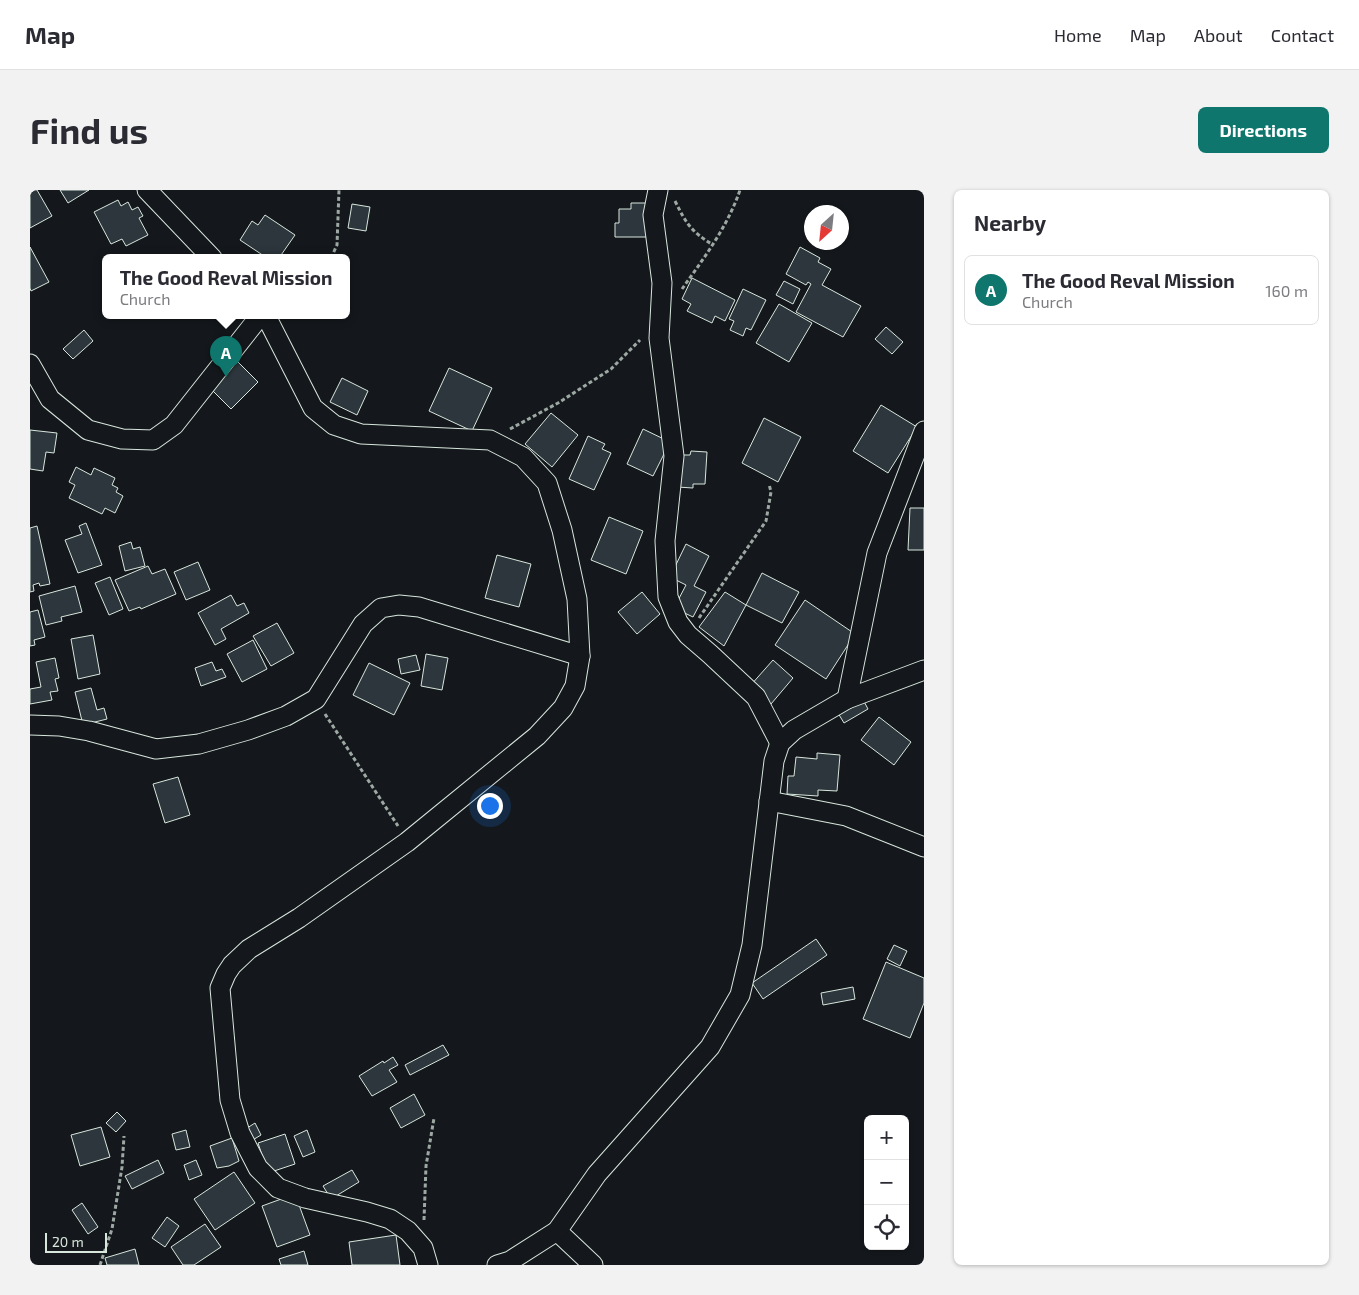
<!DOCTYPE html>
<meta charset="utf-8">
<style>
body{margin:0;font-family:"Exo 2",sans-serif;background:#f2f2f3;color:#2b2b33}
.controls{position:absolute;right:15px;bottom:15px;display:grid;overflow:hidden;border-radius:8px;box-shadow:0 1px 4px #0004}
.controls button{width:45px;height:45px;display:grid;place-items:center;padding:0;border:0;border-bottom:1px solid #e1e1e2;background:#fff;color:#2b2b33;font:25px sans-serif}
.compass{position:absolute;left:774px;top:15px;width:45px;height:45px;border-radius:50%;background:#fff;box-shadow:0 1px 4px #0004;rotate:207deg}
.scale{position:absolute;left:15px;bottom:12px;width:62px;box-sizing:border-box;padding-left:5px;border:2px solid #d8e6dc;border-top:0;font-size:14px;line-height:18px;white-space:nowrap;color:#d8e6dc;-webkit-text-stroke:4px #14181c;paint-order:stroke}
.you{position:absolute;left:459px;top:615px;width:18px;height:18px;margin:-12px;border:4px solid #fff;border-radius:50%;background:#1a73e8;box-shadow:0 0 0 8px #1a73e833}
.badge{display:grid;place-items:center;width:32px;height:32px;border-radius:50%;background:#0f766e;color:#fff;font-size:16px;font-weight:700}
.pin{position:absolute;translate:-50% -41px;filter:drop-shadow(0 1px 2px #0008)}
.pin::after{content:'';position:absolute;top:26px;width:18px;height:15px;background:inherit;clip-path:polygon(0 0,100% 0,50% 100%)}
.popup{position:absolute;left:72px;top:64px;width:248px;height:65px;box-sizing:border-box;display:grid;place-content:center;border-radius:8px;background:#fff;filter:drop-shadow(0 1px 4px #0005);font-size:16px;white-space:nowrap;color:#7c7c81}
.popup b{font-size:19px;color:#2b2b33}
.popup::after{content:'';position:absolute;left:50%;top:100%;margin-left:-10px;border:10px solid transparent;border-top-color:#fff}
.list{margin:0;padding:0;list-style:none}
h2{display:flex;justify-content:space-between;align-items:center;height:65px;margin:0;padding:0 20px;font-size:21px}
h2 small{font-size:16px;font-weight:400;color:#7c7c81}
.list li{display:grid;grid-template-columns:32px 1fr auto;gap:15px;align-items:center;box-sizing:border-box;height:70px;margin:0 10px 10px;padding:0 10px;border:1px solid #e1e1e2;border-radius:8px}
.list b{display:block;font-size:19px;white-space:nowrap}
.list p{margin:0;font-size:16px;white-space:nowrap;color:#7c7c81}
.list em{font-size:16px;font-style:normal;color:#7c7c81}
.icon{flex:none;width:28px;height:28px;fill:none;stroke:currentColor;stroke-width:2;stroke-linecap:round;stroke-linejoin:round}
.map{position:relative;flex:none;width:894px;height:1075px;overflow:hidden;border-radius:8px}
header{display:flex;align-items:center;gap:30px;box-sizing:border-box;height:70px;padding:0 25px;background:#fff;border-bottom:1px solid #e1e1e2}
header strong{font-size:24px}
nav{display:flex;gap:28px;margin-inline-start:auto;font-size:18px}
.intro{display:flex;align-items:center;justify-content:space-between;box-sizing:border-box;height:120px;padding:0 30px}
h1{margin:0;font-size:35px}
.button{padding:12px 22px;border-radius:8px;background:#0f766e;color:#fff;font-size:18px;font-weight:700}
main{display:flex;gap:30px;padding:0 30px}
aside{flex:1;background:#fff;border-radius:8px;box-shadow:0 1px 4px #0004}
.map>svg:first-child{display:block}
.building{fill:#2c363c;stroke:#d8e6dc}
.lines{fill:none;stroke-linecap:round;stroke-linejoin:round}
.street-casing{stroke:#d8e6dc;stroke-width:21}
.path{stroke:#9da8a2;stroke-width:3;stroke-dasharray:4 2.5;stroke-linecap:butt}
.street{stroke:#14181c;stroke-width:19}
</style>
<header>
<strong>Map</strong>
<nav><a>Home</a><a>Map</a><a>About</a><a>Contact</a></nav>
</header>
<div class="intro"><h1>Find us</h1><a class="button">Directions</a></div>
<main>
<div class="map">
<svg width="894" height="1075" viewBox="0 0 894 1075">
<rect width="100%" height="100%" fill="#14181c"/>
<g class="building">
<path d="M 0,0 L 7,0 L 22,26 L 0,38 Z"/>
<path d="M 30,0 L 59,0 L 38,13 Z"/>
<path d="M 88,10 L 91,16 L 98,12 L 102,20 L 108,17 L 113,26 L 109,28 L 118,45 L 96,56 L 92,49 L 81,54 L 64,22 Z"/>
<path d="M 601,13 L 616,13 L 617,47 L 585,47 L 585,33 L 589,33 L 589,19 L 601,19 Z"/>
<path d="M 322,14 L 340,17 L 336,41 L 318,38 Z"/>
<path d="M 235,25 L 265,45 L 249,68 L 237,68 L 210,50 L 222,31 L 228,35 Z"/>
<path d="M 0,57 L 19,92 L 1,101 L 0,98 Z"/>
<path d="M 770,57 L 790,68 L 788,72 L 801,79 L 792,95 L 831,116 L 813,147 L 766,122 L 781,94 L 778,92 L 776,95 L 756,84 Z"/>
<path d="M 662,88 L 705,110 L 695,131 L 685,126 L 682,133 L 657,121 L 661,114 L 652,109 Z"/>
<path d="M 754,91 L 770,99 L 763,114 L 746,105 Z"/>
<path d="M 713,99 L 736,110 L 721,140 L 716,138 L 713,146 L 700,140 L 704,131 L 699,129 Z"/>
<path d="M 749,114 L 782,133 L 759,172 L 726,153 Z"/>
<path d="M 856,137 L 873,152 L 862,164 L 845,149 Z"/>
<path d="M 54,140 L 63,151 L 43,169 L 33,159 Z"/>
<path d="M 206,170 L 228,192 L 201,219 L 179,197 Z"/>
<path d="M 419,178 L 462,198 L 442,241 L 399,221 Z"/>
<path d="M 312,188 L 338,201 L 327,225 L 300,212 Z"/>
<path d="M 851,215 L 887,237 L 858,283 L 823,261 Z"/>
<path d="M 521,223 L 548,245 L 522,277 L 495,254 Z"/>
<path d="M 734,228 L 771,247 L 748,292 L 712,273 Z"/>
<path d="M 613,239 L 640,252 L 623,286 L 597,274 Z"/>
<path d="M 0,240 L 27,243 L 24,263 L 16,262 L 13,281 L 0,279 Z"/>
<path d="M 558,246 L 575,254 L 572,259 L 581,263 L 564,300 L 539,289 Z"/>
<path d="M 661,261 L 677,262 L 675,294 L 663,294 L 663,298 L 647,297 L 649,265 L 660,265 Z"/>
<path d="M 46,277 L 61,285 L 64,278 L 85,288 L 82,295 L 88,298 L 86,302 L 93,306 L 85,323 L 75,318 L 72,324 L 39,308 L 45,295 L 39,292 Z"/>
<path d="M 880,318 L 894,318 L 894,360 L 878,360 Z"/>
<path d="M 579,327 L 613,341 L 596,384 L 561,370 Z"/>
<path d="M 56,333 L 72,375 L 48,383 L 35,350 L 52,344 L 49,336 Z"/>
<path d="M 7,336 L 20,394 L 10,396 L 9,393 L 3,395 L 4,401 L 0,402 L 0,338 Z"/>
<path d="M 101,352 L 103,359 L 110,357 L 115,376 L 95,381 L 89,356 Z"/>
<path d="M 656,354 L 679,366 L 664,396 L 676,402 L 663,427 L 644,418 L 656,395 L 640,387 Z"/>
<path d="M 467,365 L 501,374 L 489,417 L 455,408 Z"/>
<path d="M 168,372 L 180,400 L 156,410 L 144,382 Z"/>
<path d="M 118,376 L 122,384 L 135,379 L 146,404 L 111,419 L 110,417 L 99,421 L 85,390 Z"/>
<path d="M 732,383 L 769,402 L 752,433 L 716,415 Z"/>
<path d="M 80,387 L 93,419 L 79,425 L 65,393 Z"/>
<path d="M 45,396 L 52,422 L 31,427 L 32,431 L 16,435 L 9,406 Z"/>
<path d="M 612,402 L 630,424 L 607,444 L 588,422 Z"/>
<path d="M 695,402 L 716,415 L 694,456 L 669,437 Z"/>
<path d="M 201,405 L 207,416 L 214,413 L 219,423 L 191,439 L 196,449 L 185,455 L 168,423 Z"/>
<path d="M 775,410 L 825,444 L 796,489 L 745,455 Z"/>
<path d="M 8,420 L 15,447 L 4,450 L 5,455 L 0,456 L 0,422 Z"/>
<path d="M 247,433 L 264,463 L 241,476 L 223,446 Z"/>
<path d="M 63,445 L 70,484 L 48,489 L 41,449 Z"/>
<path d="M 223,450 L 237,479 L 212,492 L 197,464 Z"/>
<path d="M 396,464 L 418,468 L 412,500 L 391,496 Z"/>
<path d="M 386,465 L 390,480 L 371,484 L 368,469 Z"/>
<path d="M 25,468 L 29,488 L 25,489 L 28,501 L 20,502 L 22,510 L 0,514 L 0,499 L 11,497 L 6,472 Z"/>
<path d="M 743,470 L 763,488 L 741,514 L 720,496 Z"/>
<path d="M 182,472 L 186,481 L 192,479 L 196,487 L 171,496 L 165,478 Z"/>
<path d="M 339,473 L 380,493 L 364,525 L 323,505 Z"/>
<path d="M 61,498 L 67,520 L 74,518 L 77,529 L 53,535 L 45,502 Z"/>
<path d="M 830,504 L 838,519 L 814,533 L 805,518 Z"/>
<path d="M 849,527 L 881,552 L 864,575 L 831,550 Z"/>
<path d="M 787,563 L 810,565 L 807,601 L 788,600 L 788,606 L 757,604 L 758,586 L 764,586 L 766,567 L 787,569 Z"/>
<path d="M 148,587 L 160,625 L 135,633 L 123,594 Z"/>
<path d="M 786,749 L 797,765 L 733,809 L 722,793 Z"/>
<path d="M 864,755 L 877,761 L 870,776 L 857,769 Z"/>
<path d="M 856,772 L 894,788 L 894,813 L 880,848 L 833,829 Z"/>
<path d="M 823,797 L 825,809 L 793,815 L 791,803 Z"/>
<path d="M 413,855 L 419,865 L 380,885 L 375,875 Z"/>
<path d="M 363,867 L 368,875 L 359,880 L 367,892 L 342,906 L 329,886 L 353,871 L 354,873 Z"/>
<path d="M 384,904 L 395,925 L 371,938 L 360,918 Z"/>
<path d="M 87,922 L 96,931 L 86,942 L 76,933 Z"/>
<path d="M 225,933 L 231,945 L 221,951 L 214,940 Z"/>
<path d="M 71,937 L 80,967 L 50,976 L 41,945 Z"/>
<path d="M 156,940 L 160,957 L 146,960 L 142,944 Z"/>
<path d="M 277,940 L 285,962 L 273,967 L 264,946 Z"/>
<path d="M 255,944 L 265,974 L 238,983 L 228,953 Z"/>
<path d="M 202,948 L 209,971 L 199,976 L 187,978 L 180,956 Z"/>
<path d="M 128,970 L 134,983 L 102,999 L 95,986 Z"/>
<path d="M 166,970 L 172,985 L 159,990 L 154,975 Z"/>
<path d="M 322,980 L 329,992 L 301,1009 L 293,996 Z"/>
<path d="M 204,982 L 225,1013 L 185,1040 L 164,1009 Z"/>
<path d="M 265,1004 L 280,1045 L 247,1057 L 232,1016 Z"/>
<path d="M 52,1013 L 68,1037 L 58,1044 L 42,1020 Z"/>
<path d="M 137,1027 L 149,1036 L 135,1057 L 122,1048 Z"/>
<path d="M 175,1034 L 191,1057 L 164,1075 L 153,1075 L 141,1057 Z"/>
<path d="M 366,1045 L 370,1075 L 322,1075 L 319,1052 Z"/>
<path d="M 105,1059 L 109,1075 L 77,1075 L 75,1068 Z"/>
<path d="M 274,1061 L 278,1075 L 251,1075 L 249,1069 Z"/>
</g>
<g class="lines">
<defs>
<g id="street">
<path d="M 117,0 L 182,68"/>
<path d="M 628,0 L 623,25 L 632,93 L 629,148 L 644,266 L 635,351 L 638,407 L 648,432 L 658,445 L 680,464 L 726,507 L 750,553"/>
<path d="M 236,126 L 283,218 L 304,235 L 331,244 L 460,250 L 493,267 L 517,293 L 532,340 L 547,409 L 550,466 L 545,496 L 533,518 L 507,546 L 377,652 L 269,728 L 219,759 L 202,775 L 196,784 L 190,798 L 200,910 L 210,943 L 228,978 L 248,998 L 275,1008 L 337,1022 L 360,1029 L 378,1041 L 393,1058 L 398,1075"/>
<path d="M 0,174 L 20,209 L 58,240 L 92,249 L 123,250 L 144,235 L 230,126"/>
<path d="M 817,509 L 847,363 L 894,241"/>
<path d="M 0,535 L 29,536 L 59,541 L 126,559 L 169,554 L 218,540 L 256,526 L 286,509 L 333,434 L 351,418 L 369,415 L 389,417 L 550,466"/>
<path d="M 739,611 L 816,626 L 894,657"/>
<path d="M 527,1041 L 563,1075"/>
<path d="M 467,1075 L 480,1071 L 527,1041 L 567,984 L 680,857 L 710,805 L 722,755 L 744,571 L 750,553 L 764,540 L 817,509 L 894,480"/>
</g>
</defs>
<use href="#street" class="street-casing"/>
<g class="path">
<path d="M 645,11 C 657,35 661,41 683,55"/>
<path d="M 301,68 L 307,55 L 309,0"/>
<path d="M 652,99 C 674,68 698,36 710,0"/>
<path d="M 480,239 L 528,213 L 581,179 L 610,150"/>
<path d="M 669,428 L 736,331 L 741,302 L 739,294"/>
<path d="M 295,524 L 368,636"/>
<path d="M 394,1030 L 396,976 L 404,928"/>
<path d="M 70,1075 L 82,1039 L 92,977 L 94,946"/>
</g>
<use href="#street" class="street"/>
</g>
</svg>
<div class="controls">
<button>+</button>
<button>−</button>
<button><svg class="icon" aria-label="locate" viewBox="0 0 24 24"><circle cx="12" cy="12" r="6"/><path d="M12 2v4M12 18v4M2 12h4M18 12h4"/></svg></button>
</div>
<svg class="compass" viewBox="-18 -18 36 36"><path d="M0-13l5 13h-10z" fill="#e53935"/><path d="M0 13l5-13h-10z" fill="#7c7c81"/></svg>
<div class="scale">20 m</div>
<div class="you"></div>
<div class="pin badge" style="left:196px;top:187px">A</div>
<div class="popup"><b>The Good Reval Mission</b>Church</div>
</div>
<aside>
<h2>Nearby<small></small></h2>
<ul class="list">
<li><span class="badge">A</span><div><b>The Good Reval Mission</b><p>Church</p></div><em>160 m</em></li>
</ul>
</aside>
</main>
